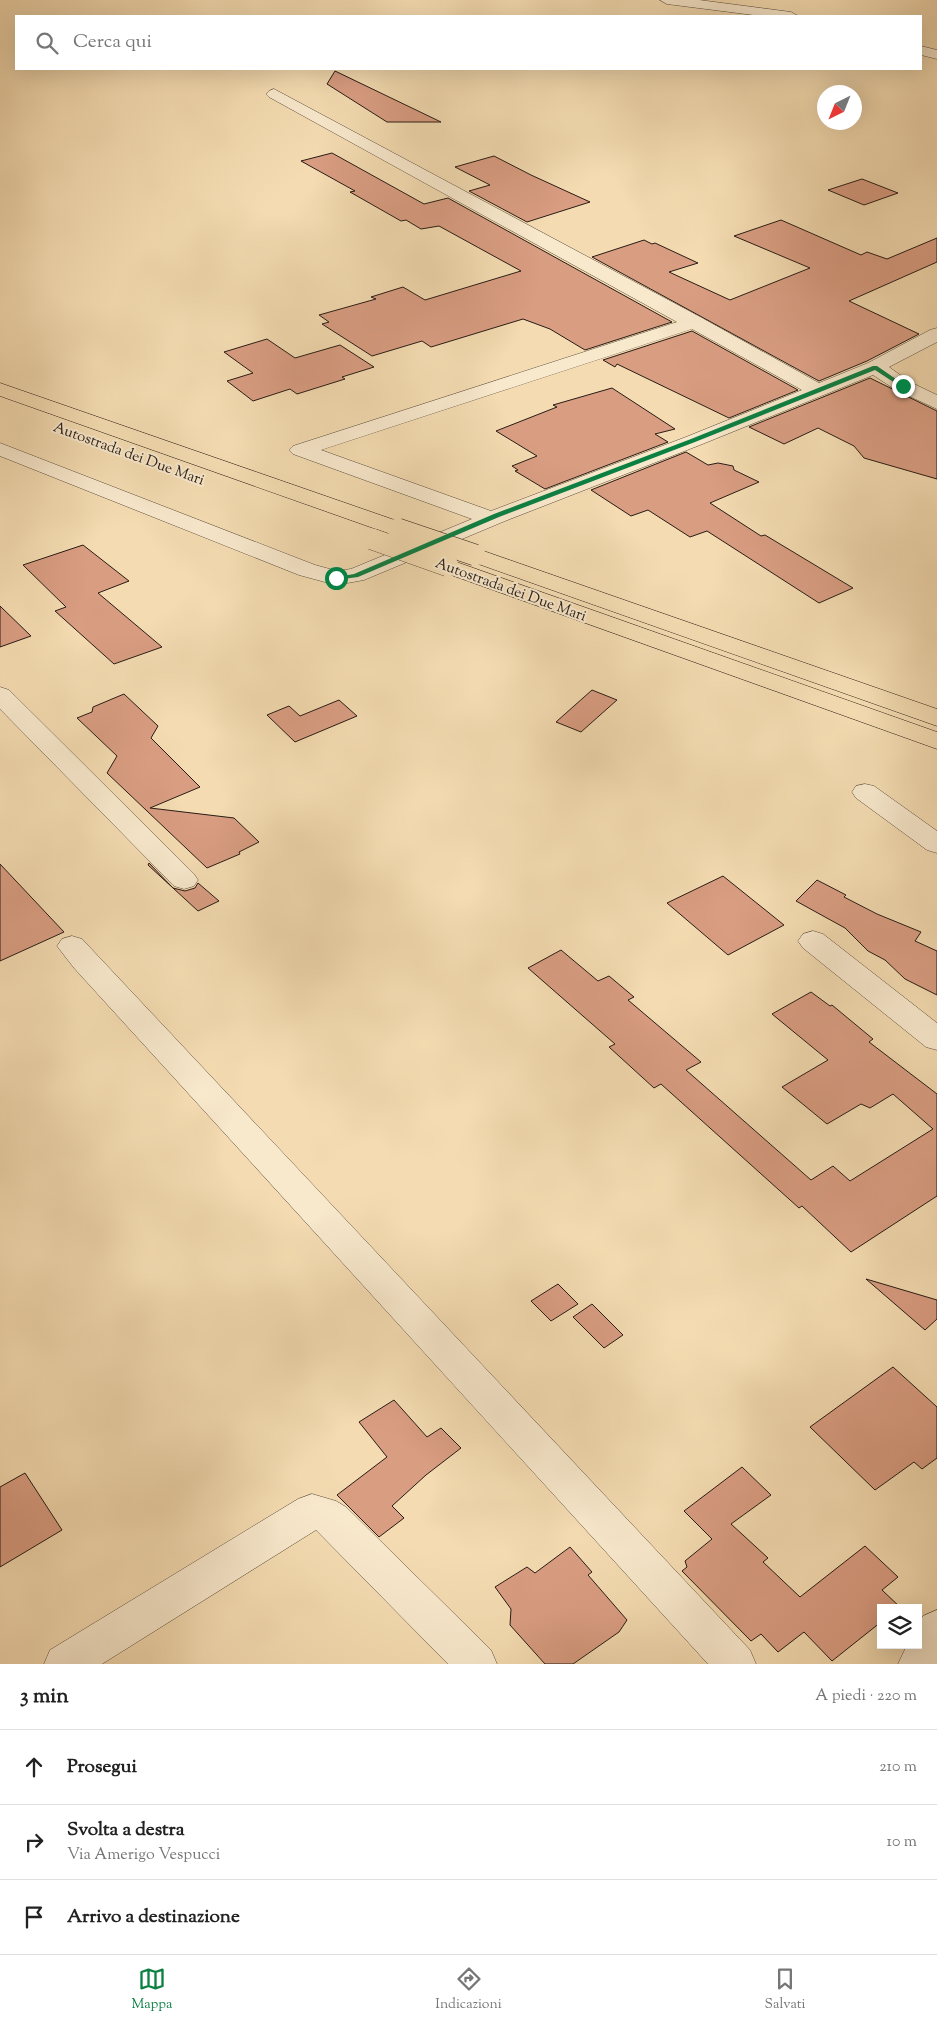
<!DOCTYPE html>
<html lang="it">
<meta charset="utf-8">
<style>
body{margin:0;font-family:"Sorts Mill Goudy",serif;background:#f2f2f2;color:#222}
.controls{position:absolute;right:15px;bottom:15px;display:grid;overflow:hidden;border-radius:0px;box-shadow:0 5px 20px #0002}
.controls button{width:45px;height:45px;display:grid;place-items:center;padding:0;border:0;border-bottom:1px solid #e0e0e0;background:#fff;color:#222;font:25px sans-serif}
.compass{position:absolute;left:817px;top:85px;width:45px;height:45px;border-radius:50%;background:#fff;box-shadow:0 5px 20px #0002;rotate:223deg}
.stop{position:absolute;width:15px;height:15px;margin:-11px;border:4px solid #0b8043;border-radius:50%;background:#fff}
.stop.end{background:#0b8043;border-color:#fff;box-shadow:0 1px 5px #0008}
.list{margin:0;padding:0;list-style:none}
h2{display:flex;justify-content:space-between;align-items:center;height:65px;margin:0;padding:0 20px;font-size:21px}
h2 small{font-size:16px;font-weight:400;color:#767676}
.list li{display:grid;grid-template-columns:32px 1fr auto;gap:15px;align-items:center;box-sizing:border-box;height:75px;padding:0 20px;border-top:1px solid #e0e0e0}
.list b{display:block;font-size:19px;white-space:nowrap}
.list p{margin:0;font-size:16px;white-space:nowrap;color:#767676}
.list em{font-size:16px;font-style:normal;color:#767676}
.icon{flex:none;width:28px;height:28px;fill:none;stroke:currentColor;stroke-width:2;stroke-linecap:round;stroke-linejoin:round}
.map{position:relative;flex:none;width:937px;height:1664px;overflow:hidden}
.search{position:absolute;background:#fff;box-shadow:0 5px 20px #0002;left:15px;right:15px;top:15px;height:55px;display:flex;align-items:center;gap:12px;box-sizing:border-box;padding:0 18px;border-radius:0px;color:#767676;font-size:19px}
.sheet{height:290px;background:#fff}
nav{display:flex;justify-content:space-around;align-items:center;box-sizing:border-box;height:70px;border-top:1px solid #e0e0e0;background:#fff;font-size:14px;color:#767676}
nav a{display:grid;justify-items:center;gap:2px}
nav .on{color:#0b8043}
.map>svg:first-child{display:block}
.building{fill:#d99d82;stroke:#271c15}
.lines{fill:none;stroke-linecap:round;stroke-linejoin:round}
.minor-casing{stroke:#5a4c3c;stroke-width:1}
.highway-casing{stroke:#271c15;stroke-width:1}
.minor{fill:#f8e8cc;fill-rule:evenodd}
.highway{fill:#f4dbb1;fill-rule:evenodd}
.highway-bridge-casing{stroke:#271c15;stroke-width:22;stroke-linecap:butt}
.highway-bridge{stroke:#f4dbb1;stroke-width:21}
.route{fill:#0b8043}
.labels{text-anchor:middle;stroke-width:4;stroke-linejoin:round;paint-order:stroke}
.street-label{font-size:15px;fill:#271c15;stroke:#f8e8cc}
</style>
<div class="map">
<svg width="937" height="1664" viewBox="0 0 937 1664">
<rect width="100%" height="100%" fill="#f4dbb1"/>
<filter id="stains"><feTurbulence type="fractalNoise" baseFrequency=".004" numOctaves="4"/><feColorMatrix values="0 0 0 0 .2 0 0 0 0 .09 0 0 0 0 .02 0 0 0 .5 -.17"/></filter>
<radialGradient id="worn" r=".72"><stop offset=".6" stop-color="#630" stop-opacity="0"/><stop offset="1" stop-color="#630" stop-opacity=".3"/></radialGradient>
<g class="building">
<path d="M 335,71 L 441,122 L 387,122 L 327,84 Z"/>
<path d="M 332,153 L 424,204 L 448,198 L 672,322 L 585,350 L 550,329 L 523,319 L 431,347 L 422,341 L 372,356 L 322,324 L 329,322 L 319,315 L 376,299 L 371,297 L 403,287 L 425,300 L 521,271 L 439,226 L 421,229 L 406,220 L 401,221 L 350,192 L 355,191 L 301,161 Z"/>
<path d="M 494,156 L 531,175 L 590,202 L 527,222 L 469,191 L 490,185 L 455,167 Z"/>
<path d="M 862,179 L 898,193 L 864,205 L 828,190 Z"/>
<path d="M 781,220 L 861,255 L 867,252 L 887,259 L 937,238 L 937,262 L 849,301 L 919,334 L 867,361 L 819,381 L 592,257 L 644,240 L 652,244 L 655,243 L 698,263 L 669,272 L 730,300 L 810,268 L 734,236 Z"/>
<path d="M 692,331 L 798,390 L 729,418 L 617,364 L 615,367 L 603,360 Z"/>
<path d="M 267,339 L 295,358 L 340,345 L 374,367 L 342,377 L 345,379 L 297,394 L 290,389 L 253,401 L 227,381 L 253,373 L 224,352 Z"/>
<path d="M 870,378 L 937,411 L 937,479 L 864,458 L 854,446 L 818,428 L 784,444 L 749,427 Z"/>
<path d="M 612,388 L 675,429 L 655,434 L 668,442 L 545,489 L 515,471 L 518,470 L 512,466 L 537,456 L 496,431 L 557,407 L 553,405 Z"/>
<path d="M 686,452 L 708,465 L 718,463 L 733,466 L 734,470 L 759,482 L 710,503 L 761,536 L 765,535 L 853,588 L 819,603 L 707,531 L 690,537 L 648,510 L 631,516 L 591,490 Z"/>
<path d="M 83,545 L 129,581 L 98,593 L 162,647 L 114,664 L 55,611 L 66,607 L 23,565 Z"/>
<path d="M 0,606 L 31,636 L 0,647 Z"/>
<path d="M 592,690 L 617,700 L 581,732 L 556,722 Z"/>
<path d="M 124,694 L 158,726 L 151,738 L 200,787 L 150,808 L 234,818 L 259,842 L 239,852 L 240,854 L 207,868 L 107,773 L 117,756 L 77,718 L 92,712 L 93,707 Z"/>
<path d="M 339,700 L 357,716 L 295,742 L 267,715 L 289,706 L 300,716 Z"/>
<path d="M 149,863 L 173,888 L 185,891 L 195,888 L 198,883 L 219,901 L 198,911 L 148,865 Z"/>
<path d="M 0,864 L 64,932 L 0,961 Z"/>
<path d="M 723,876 L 784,925 L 728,955 L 667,903 Z"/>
<path d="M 817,880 L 846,895 L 844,897 L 877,914 L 921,932 L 915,941 L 937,951 L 937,995 L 905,979 L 885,960 L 868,951 L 845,928 L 796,901 Z"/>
<path d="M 561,950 L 598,981 L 609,976 L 634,997 L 628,1000 L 701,1062 L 686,1070 L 811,1180 L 833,1166 L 850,1181 L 933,1129 L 893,1094 L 870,1108 L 861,1104 L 827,1124 L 782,1087 L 828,1060 L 772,1014 L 811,992 L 830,1006 L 832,1005 L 873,1039 L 869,1042 L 937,1094 L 937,1196 L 851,1252 L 802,1206 L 799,1208 L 661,1084 L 654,1088 L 609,1047 L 615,1044 L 528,968 Z"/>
<path d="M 866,1279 L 937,1300 L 937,1319 L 925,1330 Z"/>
<path d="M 558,1284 L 578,1304 L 551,1321 L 531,1301 Z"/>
<path d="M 592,1304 L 623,1335 L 604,1348 L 573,1317 Z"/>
<path d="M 893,1367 L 937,1407 L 937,1458 L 922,1469 L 914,1462 L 875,1490 L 810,1427 Z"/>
<path d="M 394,1400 L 427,1437 L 441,1428 L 461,1448 L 426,1475 L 392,1506 L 404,1518 L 379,1537 L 337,1495 L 387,1457 L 359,1422 Z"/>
<path d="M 742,1467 L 771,1495 L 731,1524 L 768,1558 L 763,1562 L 800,1597 L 865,1546 L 898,1577 L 882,1590 L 901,1608 L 881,1608 L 881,1622 L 832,1661 L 804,1632 L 778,1652 L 761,1634 L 751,1641 L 682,1571 L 687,1567 L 685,1561 L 712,1539 L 684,1511 Z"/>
<path d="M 25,1473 L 62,1530 L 0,1567 L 0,1487 Z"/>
<path d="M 570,1547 L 592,1572 L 588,1575 L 627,1620 L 619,1632 L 573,1664 L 545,1664 L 510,1625 L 511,1609 L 495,1587 L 527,1567 L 535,1573 Z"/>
</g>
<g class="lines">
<defs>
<g id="minor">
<path d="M 660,0 L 699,0 L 791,12 L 798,16 L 761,16 L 667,4 Z"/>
<path d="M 921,46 L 937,50 L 937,59 L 921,55 Z"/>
<path d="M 274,89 L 702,318 L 819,383 L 868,363 L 930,330 L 937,328 L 937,342 L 889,367 L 910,382 L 937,395 L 937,409 L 896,390 L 873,375 L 700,445 L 505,521 L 364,580 L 336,585 L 299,575 L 0,456 L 0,443 L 315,565 L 337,571 L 351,569 L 472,519 L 293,454 L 289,450 L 293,446 L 677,322 L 269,97 L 266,94 L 269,91 ZM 692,329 L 802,390 L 686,437 L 491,511 L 321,450 Z"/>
<path d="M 0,687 L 9,690 L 194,874 L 198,880 L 194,886 L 184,889 L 174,886 L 0,709 Z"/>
<path d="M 865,784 L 874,786 L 937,831 L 937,853 L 927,850 L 856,798 L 852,792 L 856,786 Z"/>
<path d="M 813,931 L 823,934 L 937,1023 L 937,1050 L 926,1047 L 803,948 L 798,941 L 803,934 Z"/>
<path d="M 72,936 L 82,939 L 750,1650 L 756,1664 L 708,1664 L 74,968 L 57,946 L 62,939 Z"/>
<path d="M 312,1494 L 336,1501 L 346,1507 L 491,1650 L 497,1664 L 448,1664 L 316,1530 L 102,1664 L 44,1664 L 50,1650 L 298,1499 Z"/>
<path d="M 937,1610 L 937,1664 L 898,1664 L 907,1645 L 918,1645 L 918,1624 L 923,1616 Z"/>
</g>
<g id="highway">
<path d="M 0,383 L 406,524 L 409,529 L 406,534 L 398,536 L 390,534 L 0,396 Z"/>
<path d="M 475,548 L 937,709 L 937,726 L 467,560 L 464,555 L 467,550 Z"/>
<path d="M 448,559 L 937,732 L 937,749 L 440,571 L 436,566 L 440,561 Z"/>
</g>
</defs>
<use href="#minor" class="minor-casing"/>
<use href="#highway" class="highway-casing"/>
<use href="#minor" class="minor"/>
<use href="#highway" class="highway"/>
<defs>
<g id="highway-bridge">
<path d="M 398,529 L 475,555"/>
<path d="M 372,539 L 448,566"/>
</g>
</defs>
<use href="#highway-bridge" class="highway-bridge-casing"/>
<use href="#highway-bridge" class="highway-bridge"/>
</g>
<path class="route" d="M 873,366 L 877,366 L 906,386 L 901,387 L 875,370 L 695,442 L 499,517 L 358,577 L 336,580 L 332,578 L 354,574 L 494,514 L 691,439 Z"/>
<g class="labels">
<g class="street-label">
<text transform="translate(129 453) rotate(20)" y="5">Autostrada dei Due Mari</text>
<text transform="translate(511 589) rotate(20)" y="5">Autostrada dei Due Mari</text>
</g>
</g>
<rect width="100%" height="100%" filter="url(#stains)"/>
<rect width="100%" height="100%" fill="url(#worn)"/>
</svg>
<div class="controls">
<button><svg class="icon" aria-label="layers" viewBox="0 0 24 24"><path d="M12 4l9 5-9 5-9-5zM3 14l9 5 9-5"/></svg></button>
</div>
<svg class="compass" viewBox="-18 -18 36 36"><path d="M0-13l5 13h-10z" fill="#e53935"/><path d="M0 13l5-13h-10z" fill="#767676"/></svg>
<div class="stop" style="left:336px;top:578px"></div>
<div class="stop end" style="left:903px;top:386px"></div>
<div class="search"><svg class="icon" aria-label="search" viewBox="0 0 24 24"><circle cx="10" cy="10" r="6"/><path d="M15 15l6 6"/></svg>Cerca qui</div>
</div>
<section class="sheet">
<h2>3 min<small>A piedi · 220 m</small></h2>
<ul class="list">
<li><svg class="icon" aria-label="ahead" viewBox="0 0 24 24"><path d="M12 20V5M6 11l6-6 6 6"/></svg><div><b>Prosegui</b></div><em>210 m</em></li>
<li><svg class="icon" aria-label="right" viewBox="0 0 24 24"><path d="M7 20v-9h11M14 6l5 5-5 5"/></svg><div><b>Svolta a destra</b><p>Via Amerigo Vespucci</p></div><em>10 m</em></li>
<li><svg class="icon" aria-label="arrive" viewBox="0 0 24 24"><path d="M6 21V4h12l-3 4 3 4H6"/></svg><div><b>Arrivo a destinazione</b></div></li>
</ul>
</section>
<nav>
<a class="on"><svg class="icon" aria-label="map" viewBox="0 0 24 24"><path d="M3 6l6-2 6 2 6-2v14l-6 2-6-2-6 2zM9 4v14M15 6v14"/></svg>Mappa</a>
<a><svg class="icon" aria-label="directions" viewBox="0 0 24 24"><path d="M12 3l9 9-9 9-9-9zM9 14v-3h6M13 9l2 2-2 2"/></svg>Indicazioni</a>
<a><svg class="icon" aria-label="saved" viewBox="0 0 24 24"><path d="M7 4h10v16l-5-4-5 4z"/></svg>Salvati</a>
</nav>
